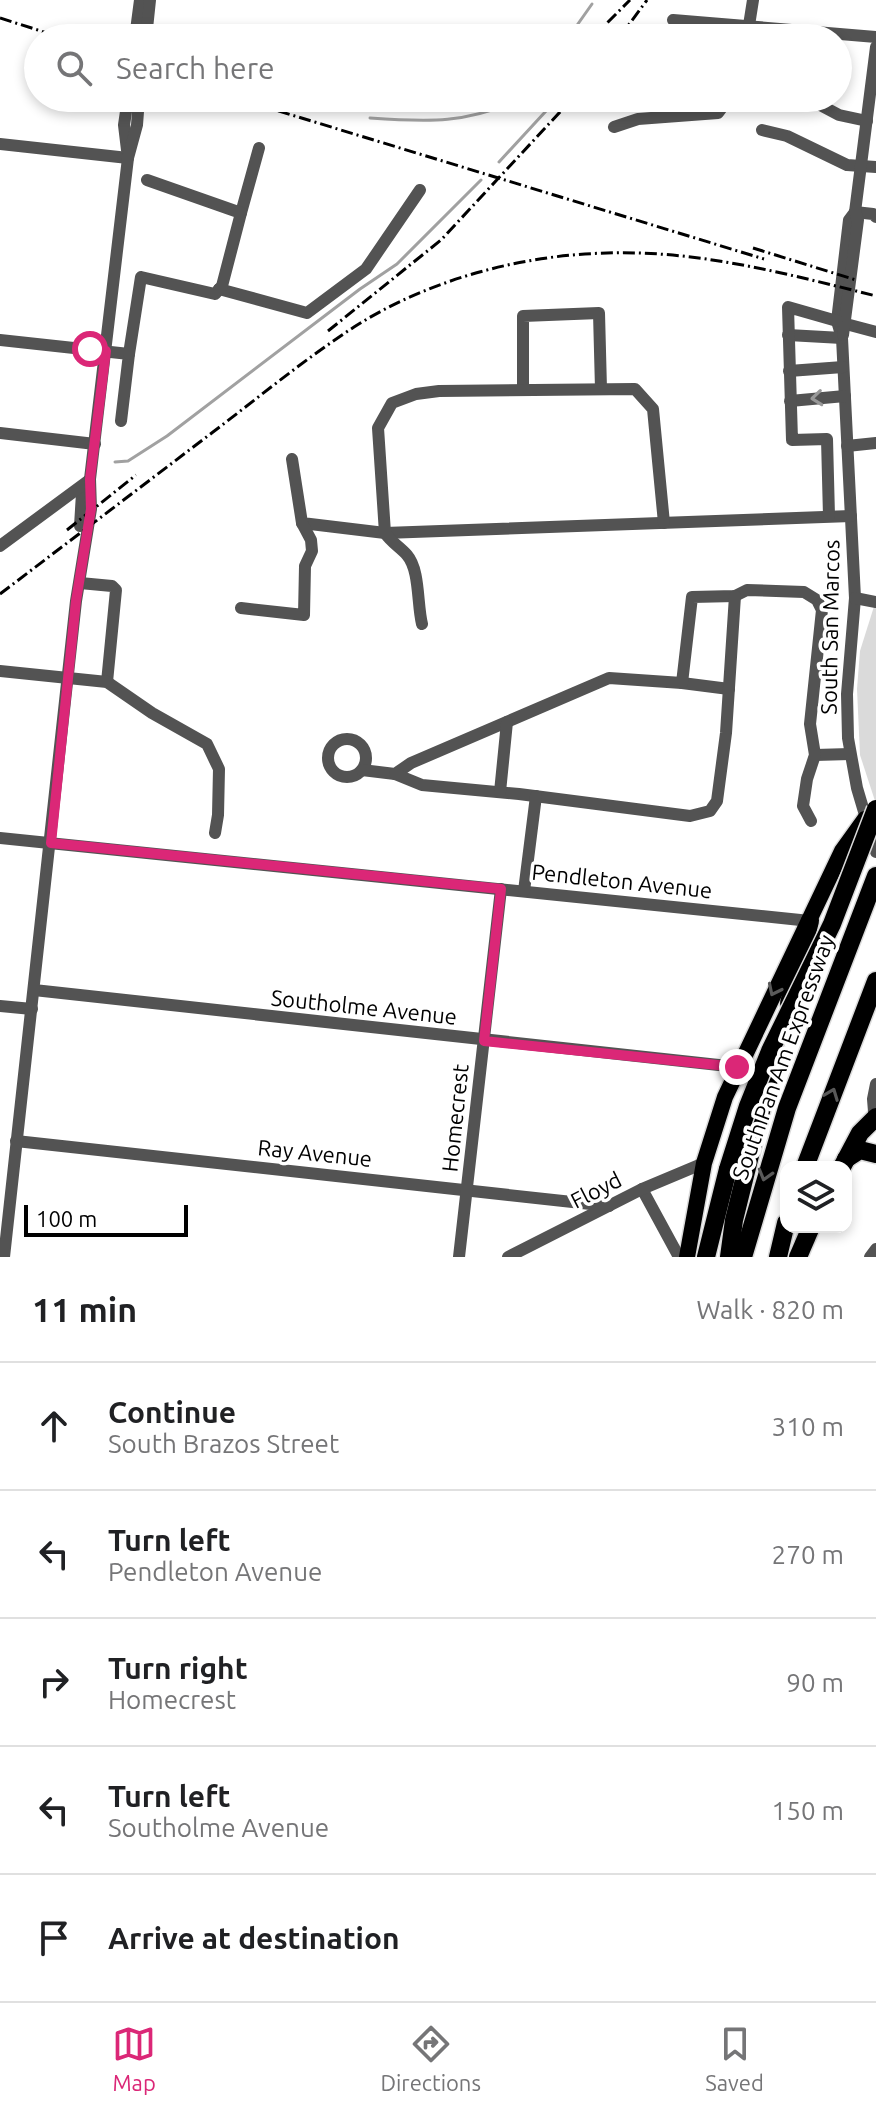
<!DOCTYPE html>
<meta charset="utf-8">
<style>
body{margin:0;font-family:Ubuntu,sans-serif;background:#f2f2f2;color:#202124}
.controls{position:absolute;right:24px;bottom:24px;display:grid;overflow:hidden;border-radius:16px;box-shadow:0 4px 12px #0003}
.controls button{width:72px;height:72px;display:grid;place-items:center;padding:0;border:0;border-bottom:2px solid #e0e0e0;background:#fff;color:#202124;font:40px sans-serif}
.scale{position:absolute;left:24px;bottom:20px;width:164px;box-sizing:border-box;padding-left:8px;border:4px solid #000;border-top:0;font-size:22px;line-height:28px;white-space:nowrap;color:#000;-webkit-text-stroke:6px #fff;paint-order:stroke}
.stop{position:absolute;width:24px;height:24px;margin:-18px;border:6px solid #db2777;border-radius:50%;background:#fff}
.stop.end{background:#db2777;border-color:#fff;box-shadow:0 2px 8px #0008}
.list{margin:0;padding:0;list-style:none}
h2{display:flex;justify-content:space-between;align-items:center;height:104px;margin:0;padding:0 32px;font-size:34px}
h2 small{font-size:26px;font-weight:400;color:#757577}
.list li{display:grid;grid-template-columns:52px 1fr auto;gap:24px;align-items:center;box-sizing:border-box;height:128px;padding:0 32px;border-top:2px solid #e0e0e0}
.list b{display:block;font-size:30px;white-space:nowrap}
.list p{margin:0;font-size:26px;white-space:nowrap;color:#757577}
.list em{font-size:26px;font-style:normal;color:#757577}
.icon{flex:none;width:44px;height:44px;fill:none;stroke:currentColor;stroke-width:2;stroke-linecap:round;stroke-linejoin:round}
.map{position:relative;flex:none;width:876px;height:1257px;overflow:hidden}
.search{position:absolute;background:#fff;box-shadow:0 4px 12px #0003;left:24px;right:24px;top:24px;height:88px;display:flex;align-items:center;gap:20px;box-sizing:border-box;padding:0 28px;border-radius:44px;color:#757577;font-size:30px}
.sheet{height:744px;background:#fff}
nav{display:flex;justify-content:space-around;align-items:center;box-sizing:border-box;height:112px;border-top:2px solid #e0e0e0;background:#fff;font-size:22px;color:#757577}
nav a{display:grid;justify-items:center;gap:4px}
nav .on{color:#db2777}
.map>svg:first-child{display:block}
.green{fill:#dadada}
.lines{fill:none;stroke-linecap:round;stroke-linejoin:round}
.stream{stroke:#a1a1a1;stroke-width:3}
.major-casing{stroke:#dbdbdb;stroke-width:19}
.highway-casing{stroke:#dbdbdb;stroke-width:21}
.minor{stroke:#535353;stroke-width:12}
.major{stroke:#000;stroke-width:16}
.highway{stroke:#000;stroke-width:18}
.rail{stroke:#000;stroke-width:3;stroke-dasharray:12 4 2 4;stroke-linecap:butt}
.highway-bridge-casing{stroke:#dbdbdb;stroke-width:21;stroke-linecap:butt}
.highway-bridge{stroke:#000;stroke-width:18}
.oneway{stroke:#989898}
.oneway2{stroke:#595959}
.route{stroke:#db2777;stroke-width:10}
.labels{text-anchor:middle;stroke-width:7;stroke-linejoin:round;paint-order:stroke}
.street-label{font-size:22px;fill:#000;stroke:#fff}
</style>
<div class="map">
<svg width="876" height="1257" viewBox="0 0 876 1257">
<rect width="100%" height="100%" fill="#fff"/>
<path class="green" d="M 876,600 L 876,804 L 860,755 L 857,689 L 860,651 Z"/>
<g class="lines">
<g class="stream">
<path d="M 568,38 L 592,4"/>
<path d="M 370,118 C 428,122 468,124 522,98"/>
<path d="M 499,162 L 558,98"/>
<path d="M 115,462 L 128,461 L 167,436 L 360,289 L 397,264 L 481,180"/>
</g>
<defs>
<path id="major" d="M 687,1257 L 704,1163 L 725,1097 L 842,851 L 865,819"/>
<g id="highway">
<path d="M 789,1003 L 810,921"/>
<path d="M 846,1159 L 860,1150 L 876,1154"/>
<path d="M 805,1167 L 876,981"/>
<path d="M 842,1167 L 860,1133 L 876,1117"/>
<path d="M 706,1257 L 728,1169"/>
<path d="M 729,1257 L 734,1220 L 776,1051"/>
<path d="M 743,1257 L 787,1108 L 876,876"/>
<path d="M 778,1257 L 786,1223"/>
<path d="M 798,1257 L 811,1227"/>
</g>
</defs>
<use href="#major" class="major-casing"/>
<use href="#highway" class="highway-casing"/>
<g class="minor">
<path d="M 673,20 L 876,37"/>
<path d="M 135,38 L 140,0"/>
<path d="M 146,38 L 150,0"/>
<path d="M 747,38 L 753,0"/>
<path d="M 807,98 L 839,115 L 867,121"/>
<path d="M 614,127 L 638,119 L 718,113 L 729,98"/>
<path d="M 762,130 L 787,136 L 847,165 L 876,167"/>
<path d="M 0,144 L 128,158"/>
<path d="M 127,150 L 124,125 L 128,98"/>
<path d="M 855,212 L 849,220 L 837,321 L 842,338 L 855,598 L 847,694 L 848,738 L 857,788 L 876,852"/>
<path d="M 855,212 L 873,214 L 876,217"/>
<path d="M 241,213 L 259,148"/>
<path d="M 219,289 L 307,313 L 366,269 L 420,190"/>
<path d="M 846,324 L 876,332"/>
<path d="M 788,335 L 842,338"/>
<path d="M 843,335 L 858,220 L 855,212 L 876,47"/>
<path d="M 0,340 L 129,354 L 121,421"/>
<path d="M 129,354 L 141,277 L 215,294 L 222,286 L 241,213 L 147,180"/>
<path d="M 789,371 L 843,367"/>
<path d="M 523,390 L 523,316 L 599,313 L 601,389"/>
<path d="M 790,401 L 845,396"/>
<path d="M 0,433 L 95,444"/>
<path d="M 847,446 L 876,443"/>
<path d="M 292,459 L 302,523 L 385,533 L 851,516"/>
<path d="M 829,516 L 827,439 L 792,440 L 788,307 L 837,321"/>
<path d="M 80,526 L 82,493 L 90,479"/>
<path d="M 0,546 L 88,481"/>
<path d="M 80,583 L 112,586 L 116,590 L 107,682"/>
<path d="M 855,598 L 876,602"/>
<path d="M 241,608 L 304,615 L 305,566 L 312,551 L 311,540 L 302,523"/>
<path d="M 422,624 C 417,604 420,570 407,555 C 400,547 392,543 385,533 L 378,428 L 392,403 L 416,394 L 439,391 L 635,389 L 653,409 L 664,523"/>
<path d="M 0,671 L 107,682 L 152,713 L 207,744 L 219,769 L 218,815 L 215,833"/>
<path d="M 682,683 L 729,689"/>
<circle cx="347" cy="758" r="19"/>
<path d="M 815,755 L 850,754"/>
<path d="M 362,770 L 395,774 L 411,763 L 609,678 L 682,683 L 692,597 L 735,596 L 747,590 L 804,592 L 817,600 L 822,610 L 810,724 L 815,755 L 807,779 L 803,806 L 811,821"/>
<path d="M 395,774 L 422,785 L 519,794 L 690,816 L 710,811 L 717,801 L 726,733 L 735,596"/>
<path d="M 500,792 L 507,722"/>
<path d="M 0,838 L 810,921"/>
<path d="M 524,891 L 536,796"/>
<path d="M 34,990 L 737,1067"/>
<path d="M 0,1006 L 32,1009"/>
<path d="M 875,1124 L 873,1099 L 876,1084"/>
<path d="M 16,1141 L 609,1206"/>
<path d="M 642,1189 L 679,1257"/>
<path d="M 4,1257 L 76,601 L 91,509 L 90,479 L 128,158 L 137,125 L 139,98"/>
<path d="M 459,1257 L 501,889"/>
<path d="M 508,1257 L 642,1189 L 704,1163"/>
<path d="M 870,1257 L 876,1249"/>
</g>
<use href="#major" class="major"/>
<use href="#highway" class="highway"/>
<g class="rail">
<path d="M 0,18 L 63,38"/>
<path d="M 592,38 L 630,0"/>
<path d="M 619,38 L 647,0"/>
<path d="M 236,98 L 764,259"/>
<path d="M 335,98 C 379,106 421,107 465,98"/>
<path d="M 753,248 L 856,280"/>
<path d="M 328,331 L 441,240 L 573,98"/>
<path d="M 67,530 L 136,475"/>
<path d="M 0,594 C 71,540 142,486 213,432 C 259,397 305,359 354,327 C 428,280 520,255 607,253 C 699,250 788,274 876,296"/>
</g>
<defs>
<path id="highway-bridge" d="M 728,1169 L 748,1106 L 770,1051 L 832,924 L 876,809"/>
</defs>
<use href="#highway-bridge" class="highway-bridge-casing"/>
<use href="#highway-bridge" class="highway-bridge"/>
</g>
<defs><path id="oneway-chevron" d="M-2-3.5L2.5 0L-2 3.5" fill="none" stroke-width="1.6" stroke-linecap="round" stroke-linejoin="round" transform="scale(2)"/></defs>
<use class="oneway" href="#oneway-chevron" transform="translate(817 398) rotate(174)"/>
<g class="oneway2">
<use href="#oneway-chevron" transform="translate(774 990) rotate(116)"/>
<use href="#oneway-chevron" transform="translate(832 1094) rotate(-69)"/>
<use href="#oneway-chevron" transform="translate(765 1175) rotate(106)"/>
</g>
<g class="lines">
<path class="route" d="M 90,349 L 106,351 L 90,479 L 91,509 L 76,601 L 51,843 L 501,889 L 484,1041 L 737,1067"/>
</g>
<g class="labels">
<g class="street-label">
<text transform="translate(830 627) rotate(-89)" y="8">South San Marcos</text>
<text transform="translate(622 881) rotate(6)" y="8">Pendleton Avenue</text>
<text transform="translate(364 1007) rotate(6)" y="8">Southolme Avenue</text>
<text transform="translate(783 1057) rotate(-70)" y="8">South Pan Am Expressway</text>
<text transform="translate(455 1118) rotate(-84)" y="8">Homecrest</text>
<text transform="translate(315 1153) rotate(6)" y="8">Ray Avenue</text>
<text transform="translate(596 1190) rotate(-27)" y="8">Floyd</text>
</g>
</g>
</svg>
<div class="controls">
<button><svg class="icon" aria-label="layers" viewBox="0 0 24 24"><path d="M12 4l9 5-9 5-9-5zM3 14l9 5 9-5"/></svg></button>
</div>
<div class="scale">100 m</div>
<div class="stop" style="left:90px;top:349px"></div>
<div class="stop end" style="left:737px;top:1067px"></div>
<div class="search"><svg class="icon" aria-label="search" viewBox="0 0 24 24"><circle cx="10" cy="10" r="6"/><path d="M15 15l6 6"/></svg>Search here</div>
</div>
<section class="sheet">
<h2>11 min<small>Walk · 820 m</small></h2>
<ul class="list">
<li><svg class="icon" aria-label="ahead" viewBox="0 0 24 24"><path d="M12 20V5M6 11l6-6 6 6"/></svg><div><b>Continue</b><p>South Brazos Street</p></div><em>310 m</em></li>
<li><svg class="icon" aria-label="left" viewBox="0 0 24 24"><path d="M17 20v-9H6M10 6l-5 5 5 5"/></svg><div><b>Turn left</b><p>Pendleton Avenue</p></div><em>270 m</em></li>
<li><svg class="icon" aria-label="right" viewBox="0 0 24 24"><path d="M7 20v-9h11M14 6l5 5-5 5"/></svg><div><b>Turn right</b><p>Homecrest</p></div><em>90 m</em></li>
<li><svg class="icon" aria-label="left" viewBox="0 0 24 24"><path d="M17 20v-9H6M10 6l-5 5 5 5"/></svg><div><b>Turn left</b><p>Southolme Avenue</p></div><em>150 m</em></li>
<li><svg class="icon" aria-label="arrive" viewBox="0 0 24 24"><path d="M6 21V4h12l-3 4 3 4H6"/></svg><div><b>Arrive at destination</b></div></li>
</ul>
</section>
<nav>
<a class="on"><svg class="icon" aria-label="map" viewBox="0 0 24 24"><path d="M3 6l6-2 6 2 6-2v14l-6 2-6-2-6 2zM9 4v14M15 6v14"/></svg>Map</a>
<a><svg class="icon" aria-label="directions" viewBox="0 0 24 24"><path d="M12 3l9 9-9 9-9-9zM9 14v-3h6M13 9l2 2-2 2"/></svg>Directions</a>
<a><svg class="icon" aria-label="saved" viewBox="0 0 24 24"><path d="M7 4h10v16l-5-4-5 4z"/></svg>Saved</a>
</nav>
